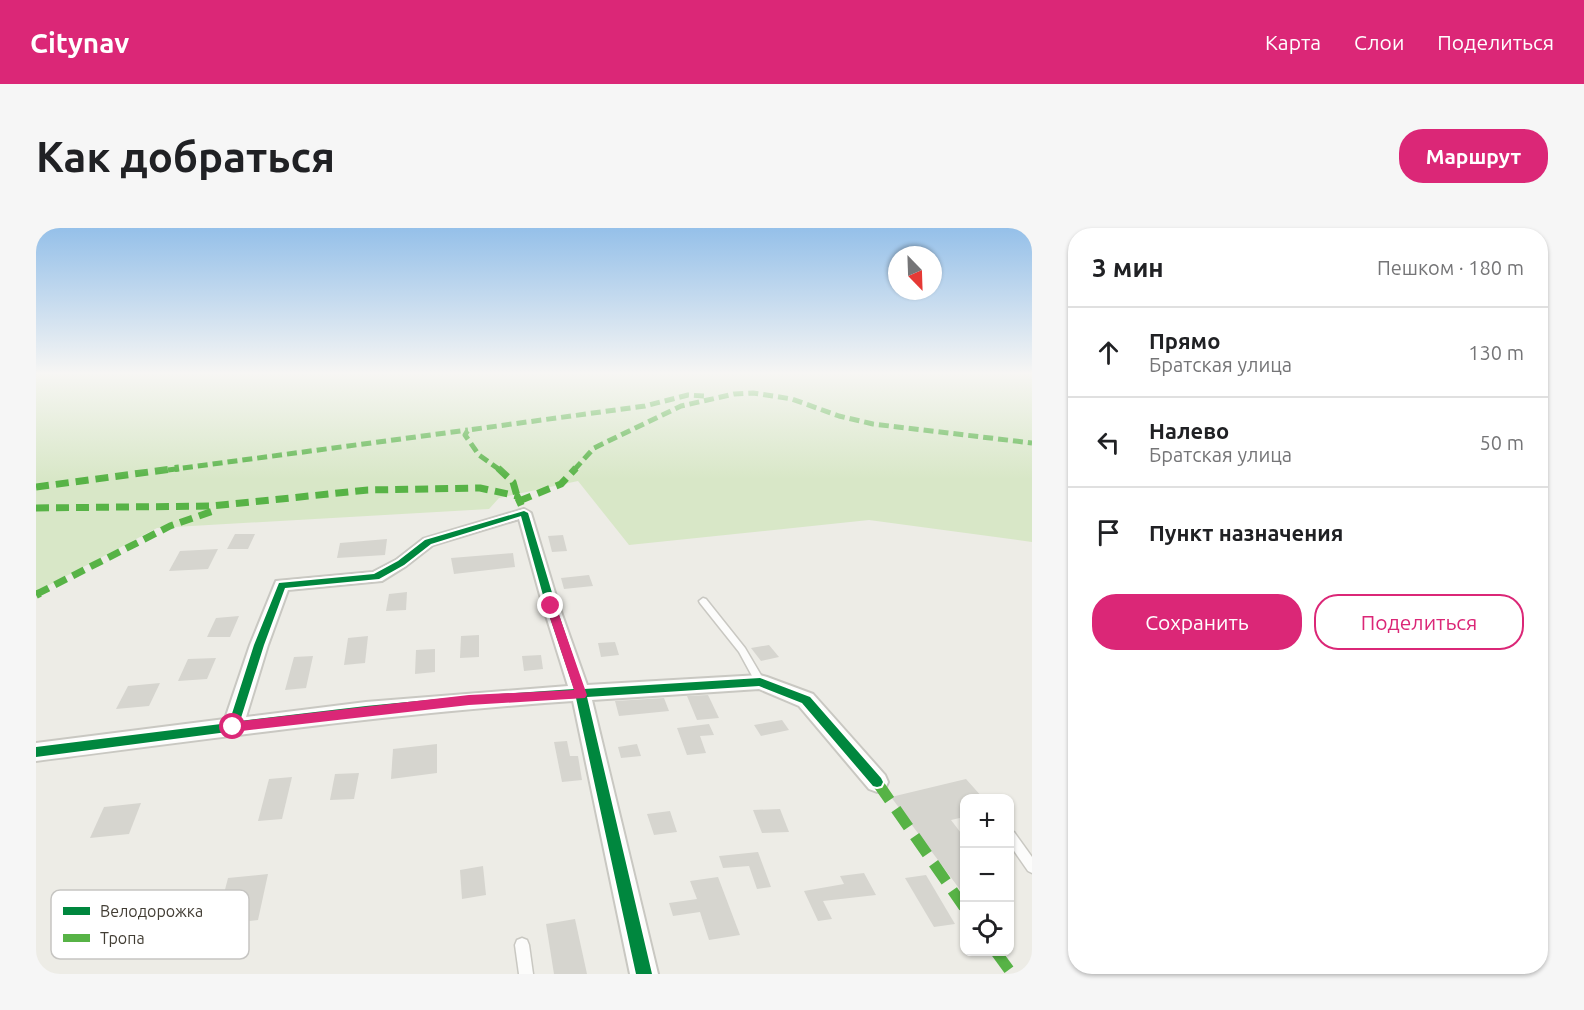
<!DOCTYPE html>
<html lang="ru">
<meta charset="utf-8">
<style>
body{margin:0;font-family:Ubuntu,sans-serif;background:#f6f6f6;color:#202124}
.controls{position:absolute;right:18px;bottom:18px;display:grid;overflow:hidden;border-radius:12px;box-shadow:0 2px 4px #0004}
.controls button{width:54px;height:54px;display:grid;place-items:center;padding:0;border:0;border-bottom:2px solid #e0e0e0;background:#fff;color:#202124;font:30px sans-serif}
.compass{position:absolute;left:852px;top:18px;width:54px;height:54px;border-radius:50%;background:#fff;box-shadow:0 2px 4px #0004;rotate:157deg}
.stop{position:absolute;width:18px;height:18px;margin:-14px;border:4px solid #db2777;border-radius:50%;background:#fff}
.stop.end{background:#db2777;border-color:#fff;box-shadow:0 2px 6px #0008}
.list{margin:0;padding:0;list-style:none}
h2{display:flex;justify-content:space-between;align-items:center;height:78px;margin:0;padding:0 24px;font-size:26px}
h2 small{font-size:20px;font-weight:400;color:#757577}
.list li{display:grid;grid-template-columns:39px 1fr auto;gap:18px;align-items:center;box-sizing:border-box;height:90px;padding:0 24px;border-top:2px solid #e0e0e0}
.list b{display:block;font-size:22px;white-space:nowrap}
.list p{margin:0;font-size:20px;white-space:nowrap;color:#757577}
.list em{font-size:20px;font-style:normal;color:#757577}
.actions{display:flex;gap:12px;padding:18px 24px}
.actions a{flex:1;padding:14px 0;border:2px solid #db2777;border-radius:24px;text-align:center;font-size:21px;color:#db2777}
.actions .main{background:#db2777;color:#fff}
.icon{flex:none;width:33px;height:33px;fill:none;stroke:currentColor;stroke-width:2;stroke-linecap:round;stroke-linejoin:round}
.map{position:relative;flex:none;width:996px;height:746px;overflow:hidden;border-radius:24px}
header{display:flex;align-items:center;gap:36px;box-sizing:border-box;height:84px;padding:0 30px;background:#db2777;color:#fff}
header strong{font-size:28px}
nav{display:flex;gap:33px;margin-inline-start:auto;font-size:21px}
.intro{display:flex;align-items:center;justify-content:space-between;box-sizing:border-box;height:144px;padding:0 36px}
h1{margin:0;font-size:42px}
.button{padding:15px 27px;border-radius:24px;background:#db2777;color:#fff;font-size:21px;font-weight:700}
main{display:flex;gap:36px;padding:0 36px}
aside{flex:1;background:#fff;border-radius:24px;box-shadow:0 2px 4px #0004}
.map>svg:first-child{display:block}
.green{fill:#d8e7c7}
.building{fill:#d6d5cf}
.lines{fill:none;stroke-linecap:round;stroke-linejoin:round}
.lane-casing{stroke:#c9c8c2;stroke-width:3}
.street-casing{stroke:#c9c8c2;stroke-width:4}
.lane{fill:#fcfcfb;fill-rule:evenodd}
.street{fill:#fcfcfb;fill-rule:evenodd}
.quiet-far3{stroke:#57b346;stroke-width:5;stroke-dasharray:10 5;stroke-linecap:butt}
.quiet-far2{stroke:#57b346;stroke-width:7;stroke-dasharray:13 7;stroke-linecap:butt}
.quiet-far1{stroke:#57b346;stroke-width:8;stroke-dasharray:17 8;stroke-linecap:butt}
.quiet{stroke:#57b346;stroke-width:11;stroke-dasharray:22 11;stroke-linecap:butt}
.cycleway-casing{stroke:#fff;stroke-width:4}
.cycleway{fill:#00873e;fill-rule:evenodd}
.route{fill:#db2777}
.key{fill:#fff;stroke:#c6c5c2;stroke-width:1.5}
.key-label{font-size:16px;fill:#423d34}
</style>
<header>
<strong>Citynav</strong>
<nav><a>Карта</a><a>Слои</a><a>Поделиться</a></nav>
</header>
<div class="intro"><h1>Как добраться</h1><a class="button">Маршрут</a></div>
<main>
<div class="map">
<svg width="996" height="746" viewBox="0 0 996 746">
<rect width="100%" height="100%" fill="#edece6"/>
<path class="green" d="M 0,146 L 996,146 L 996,314 L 833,292 L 593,317 L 542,253 L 463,270 L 453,281 L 121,300 L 0,364 Z"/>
<g class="building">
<path d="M 199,306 L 219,306 L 212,321 L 191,321 Z"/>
<path d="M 527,307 L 531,323 L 516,324 L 512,308 Z"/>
<path d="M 351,311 L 349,327 L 301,330 L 304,315 Z"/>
<path d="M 182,321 L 172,341 L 133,343 L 144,323 Z"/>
<path d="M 477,325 L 479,339 L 418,346 L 415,330 Z"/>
<path d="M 553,347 L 557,358 L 528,361 L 525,350 Z"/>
<path d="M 371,364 L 370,382 L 350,383 L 353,366 Z"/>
<path d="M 203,388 L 194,409 L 171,409 L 180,390 Z"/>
<path d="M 443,407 L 443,429 L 424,430 L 425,408 Z"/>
<path d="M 332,408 L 329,435 L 308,437 L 312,410 Z"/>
<path d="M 579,414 L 583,427 L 565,429 L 562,415 Z"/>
<path d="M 733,417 L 743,429 L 725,433 L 715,420 Z"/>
<path d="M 399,421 L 399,444 L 379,446 L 380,422 Z"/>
<path d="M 505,427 L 507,441 L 488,443 L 486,428 Z"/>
<path d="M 277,428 L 270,460 L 249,462 L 258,429 Z"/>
<path d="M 180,430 L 171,451 L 142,453 L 152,431 Z"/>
<path d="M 124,455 L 113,478 L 80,481 L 92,458 Z"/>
<path d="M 672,467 L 683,490 L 661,492 L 651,468 Z"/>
<path d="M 628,470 L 633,483 L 583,488 L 579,473 Z"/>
<path d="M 746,492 L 753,502 L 725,508 L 718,497 Z"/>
<path d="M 673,496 L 678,507 L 664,508 L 670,525 L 651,527 L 641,500 Z"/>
<path d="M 531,513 L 534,528 L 542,528 L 546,552 L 526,554 L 518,514 Z"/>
<path d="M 401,516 L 401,545 L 355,551 L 357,521 Z"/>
<path d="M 601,516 L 605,528 L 585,530 L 582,519 Z"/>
<path d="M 323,545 L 318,571 L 294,572 L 299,546 Z"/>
<path d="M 256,549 L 246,591 L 222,593 L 233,551 Z"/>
<path d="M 930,551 L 947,570 L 928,570 L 928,589 L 915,592 L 928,609 L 928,667 L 855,569 Z"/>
<path d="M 105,575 L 93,606 L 54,610 L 68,579 Z"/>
<path d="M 744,581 L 753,604 L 726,605 L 717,582 Z"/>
<path d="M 634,583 L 641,604 L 618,607 L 611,586 Z"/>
<path d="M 722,624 L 735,659 L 721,661 L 713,638 L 687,640 L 683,628 Z"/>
<path d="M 447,638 L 450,667 L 426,671 L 424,642 Z"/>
<path d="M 828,645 L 840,667 L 787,673 L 796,691 L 782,693 L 768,663 L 808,656 L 804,648 Z"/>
<path d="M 232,646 L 222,692 L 180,697 L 192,650 Z"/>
<path d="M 890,647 L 919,696 L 898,699 L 869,650 Z"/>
<path d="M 682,649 L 704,707 L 673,712 L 664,684 L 637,688 L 633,675 L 661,671 L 654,653 Z"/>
<path d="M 539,691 L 551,746 L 518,746 L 510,696 Z"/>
</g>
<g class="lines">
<defs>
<g id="lane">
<path d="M 667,370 L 670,371 L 709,420 L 729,454 L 727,457 L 724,458 L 721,457 L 703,424 L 664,375 L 663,373 Z"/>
<path d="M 974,602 L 978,604 L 996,629 L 996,645 L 992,643 L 974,617 Z"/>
<path d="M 486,710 L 491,712 L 493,717 L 497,746 L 483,746 L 479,717 L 481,712 Z"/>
</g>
<path id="street" d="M 488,281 L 495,285 L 523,378 L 551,457 L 724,447 L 731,449 L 777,466 L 849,547 L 852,554 L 849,561 L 841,564 L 833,561 L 763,478 L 723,461 L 556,472 L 622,746 L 594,746 L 537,473 C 357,485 179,510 0,533 L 0,515 L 189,491 L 214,417 L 240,353 L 337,344 L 360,332 L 387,311 ZM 483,291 L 507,378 L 532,458 L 330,474 L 210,489 L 232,417 L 252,362 L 346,353 L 370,338 L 397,317 Z"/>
</defs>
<use href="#lane" class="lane-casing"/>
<use href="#street" class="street-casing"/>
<use href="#lane" class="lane"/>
<use href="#street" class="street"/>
<g class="quiet-far3">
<path d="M 132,242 L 432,202"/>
<path d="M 464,242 L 443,227 L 429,207 L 432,202 L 609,178 L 652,167 L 668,168"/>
<path d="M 538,242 L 558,220 L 645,178 L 698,166 L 717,165 L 756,171 L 803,188 L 837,196 L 996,215"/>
</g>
<g class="quiet-far2">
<path d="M 462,240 L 477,254 L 481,268"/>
<path d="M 0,259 L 143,240"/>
<path d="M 483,273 L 525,256 L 540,240"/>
<path d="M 0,280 L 176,278 L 332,262 L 444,260 L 481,268 L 486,279"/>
<path d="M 1,366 L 134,298 L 180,282"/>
</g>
<path class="quiet-far1" d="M 0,367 L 4,365"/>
<g class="quiet">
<path d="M 841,554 L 928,679"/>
<path d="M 960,724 L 976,746"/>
</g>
<defs>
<path id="cycleway" d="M 488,283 L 492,285 L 520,378 L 548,461 L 724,450 L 774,469 L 845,550 L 847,554 L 845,558 L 841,559 L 837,558 L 766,475 L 723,458 L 551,469 L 616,746 L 600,746 L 540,470 L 433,476 L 330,486 L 0,529 L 0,519 L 193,495 L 218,417 L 243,355 L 338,346 L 362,333 L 389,312 ZM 485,288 L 510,378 L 538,461 L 433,468 L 330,478 L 204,493 L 228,417 L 249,360 L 343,351 L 368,337 L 395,316 Z"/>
</defs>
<use href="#cycleway" class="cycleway-casing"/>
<use href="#cycleway" class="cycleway"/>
</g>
<linearGradient id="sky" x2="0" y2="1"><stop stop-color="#95c0e9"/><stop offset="0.58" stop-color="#f7f6f4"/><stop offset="1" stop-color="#f7f6f4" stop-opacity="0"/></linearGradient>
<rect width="996" height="251" fill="url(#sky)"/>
<path class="route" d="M 515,375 L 520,378 L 551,467 L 549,470 L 433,477 L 197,504 L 191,499 L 197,494 L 433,467 L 538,462 L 510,378 Z"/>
<rect x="15" y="662" width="198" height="69" rx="9" class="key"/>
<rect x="27" y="679" width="27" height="8" fill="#00873e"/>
<rect x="27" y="706" width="27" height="8" fill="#57b346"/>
<g class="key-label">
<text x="64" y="689">Велодорожка</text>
<text x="64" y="716">Тропа</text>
</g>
</svg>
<div class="controls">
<button>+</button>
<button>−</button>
<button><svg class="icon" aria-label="locate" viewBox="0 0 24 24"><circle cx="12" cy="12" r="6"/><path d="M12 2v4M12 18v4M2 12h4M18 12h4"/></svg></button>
</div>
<svg class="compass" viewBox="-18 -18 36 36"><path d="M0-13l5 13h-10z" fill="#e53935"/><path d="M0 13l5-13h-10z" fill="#757577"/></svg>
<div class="stop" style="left:197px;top:499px"></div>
<div class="stop end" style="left:515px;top:378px"></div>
</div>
<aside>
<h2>3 мин<small>Пешком · 180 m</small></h2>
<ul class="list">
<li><svg class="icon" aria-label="ahead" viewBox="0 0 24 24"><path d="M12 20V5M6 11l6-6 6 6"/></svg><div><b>Прямо</b><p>Братская улица</p></div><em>130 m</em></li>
<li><svg class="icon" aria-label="left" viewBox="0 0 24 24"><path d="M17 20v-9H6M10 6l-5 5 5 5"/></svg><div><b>Налево</b><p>Братская улица</p></div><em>50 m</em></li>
<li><svg class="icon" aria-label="arrive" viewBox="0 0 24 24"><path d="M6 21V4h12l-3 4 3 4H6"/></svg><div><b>Пункт назначения</b></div></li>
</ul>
<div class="actions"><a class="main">Сохранить</a><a>Поделиться</a></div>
</aside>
</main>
